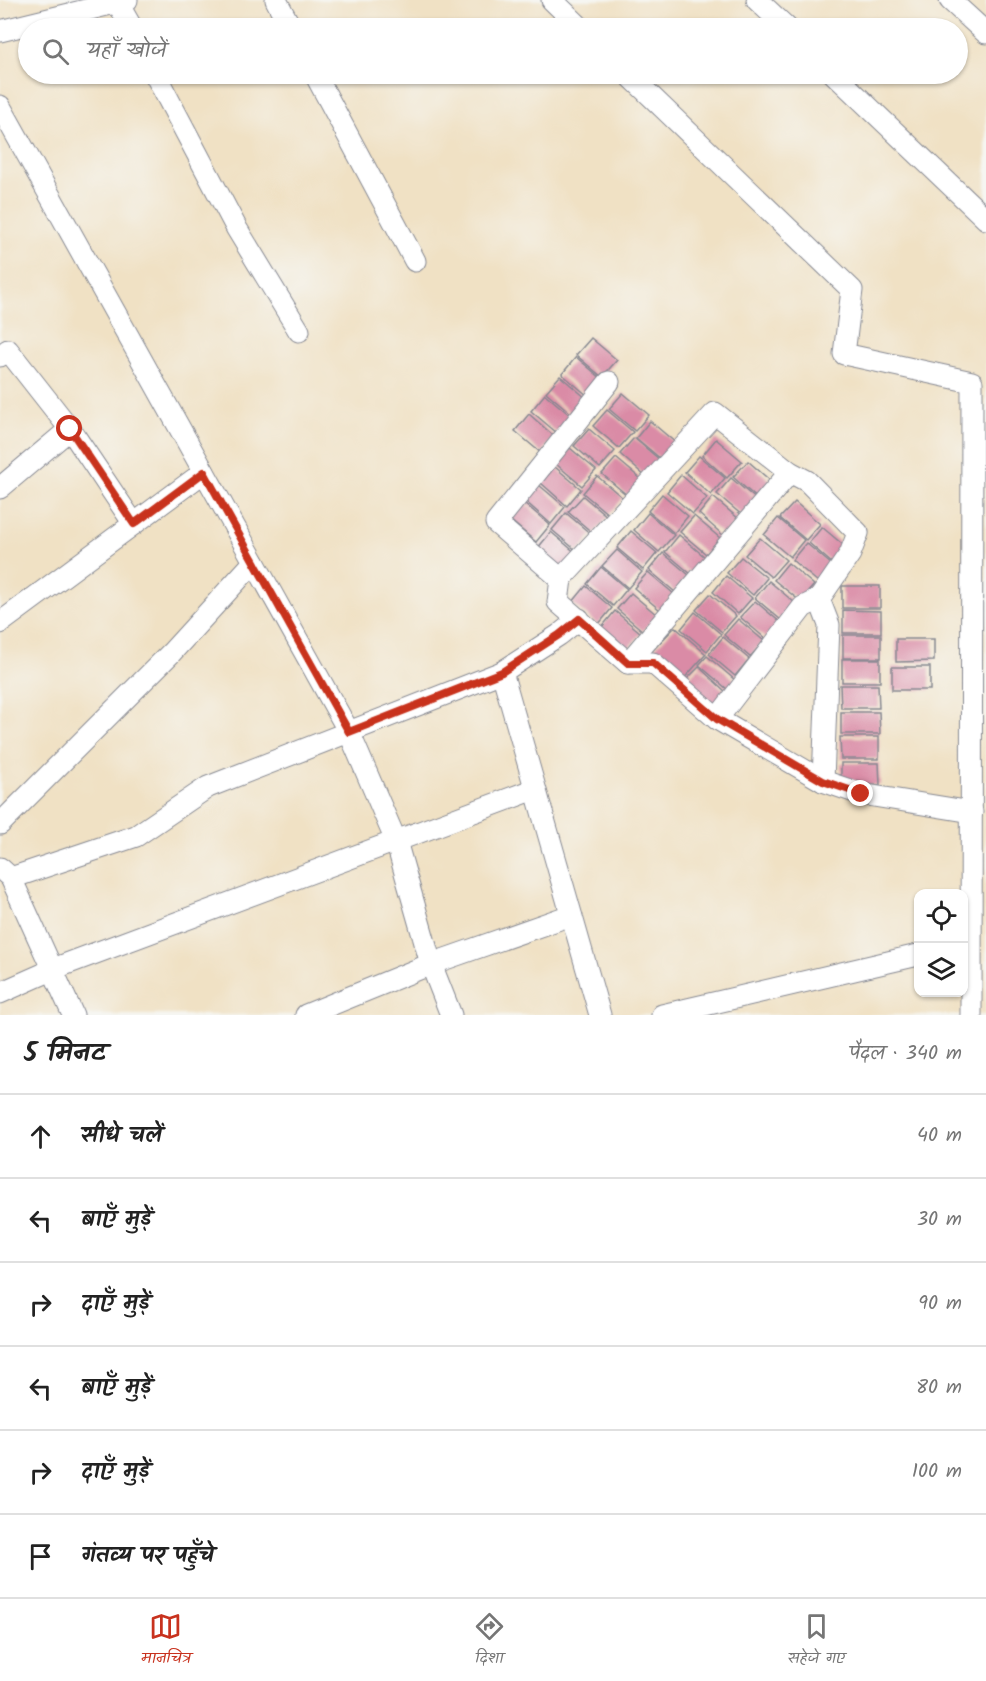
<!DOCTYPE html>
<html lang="hi">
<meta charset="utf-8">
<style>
body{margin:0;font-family:Kalam,"Playpen Sans Deva",sans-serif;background:#f2f2f2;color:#222}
.controls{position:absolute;right:18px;bottom:18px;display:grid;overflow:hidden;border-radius:12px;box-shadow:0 2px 4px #0004}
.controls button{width:54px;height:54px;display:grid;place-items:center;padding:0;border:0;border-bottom:2px solid #e0e0e0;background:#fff;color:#222;font:30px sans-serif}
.stop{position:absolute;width:18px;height:18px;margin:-14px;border:4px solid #c8321e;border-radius:50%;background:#fff}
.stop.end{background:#c8321e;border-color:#fff;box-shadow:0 2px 6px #0008}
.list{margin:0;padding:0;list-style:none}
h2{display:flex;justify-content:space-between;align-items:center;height:78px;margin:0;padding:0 24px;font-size:26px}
h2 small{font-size:20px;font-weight:400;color:#767676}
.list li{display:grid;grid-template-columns:39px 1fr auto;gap:18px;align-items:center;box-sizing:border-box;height:84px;padding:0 24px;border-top:2px solid #e0e0e0}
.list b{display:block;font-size:22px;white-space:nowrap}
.list em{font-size:20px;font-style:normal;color:#767676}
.icon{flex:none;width:33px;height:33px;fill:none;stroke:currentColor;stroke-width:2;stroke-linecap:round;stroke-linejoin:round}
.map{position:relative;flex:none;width:986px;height:1015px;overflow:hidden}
.search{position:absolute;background:#fff;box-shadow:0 2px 4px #0004;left:18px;right:18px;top:18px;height:66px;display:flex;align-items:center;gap:15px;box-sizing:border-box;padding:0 21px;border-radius:33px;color:#767676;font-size:22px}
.sheet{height:582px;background:#fff}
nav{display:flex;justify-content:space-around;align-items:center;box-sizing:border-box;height:84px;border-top:2px solid #e0e0e0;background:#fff;font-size:16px;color:#767676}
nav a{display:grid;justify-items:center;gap:3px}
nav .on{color:#c8321e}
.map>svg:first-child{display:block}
.building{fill:#da8ba6}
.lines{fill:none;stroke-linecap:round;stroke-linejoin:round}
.street-casing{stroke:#868891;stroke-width:23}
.street{stroke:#fff;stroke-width:21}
.route{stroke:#c8321e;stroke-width:8}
</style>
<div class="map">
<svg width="986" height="1015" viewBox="0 0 986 1015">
<rect width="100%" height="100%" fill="#f6f6f2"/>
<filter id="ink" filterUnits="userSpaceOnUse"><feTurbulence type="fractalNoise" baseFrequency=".0167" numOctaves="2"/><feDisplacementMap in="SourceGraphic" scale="12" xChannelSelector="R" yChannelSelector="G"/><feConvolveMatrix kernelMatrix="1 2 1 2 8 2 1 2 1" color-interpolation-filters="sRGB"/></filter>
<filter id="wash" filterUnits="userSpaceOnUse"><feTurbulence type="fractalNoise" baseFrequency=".008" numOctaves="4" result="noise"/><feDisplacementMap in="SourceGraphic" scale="24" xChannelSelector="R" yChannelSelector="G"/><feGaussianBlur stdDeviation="1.35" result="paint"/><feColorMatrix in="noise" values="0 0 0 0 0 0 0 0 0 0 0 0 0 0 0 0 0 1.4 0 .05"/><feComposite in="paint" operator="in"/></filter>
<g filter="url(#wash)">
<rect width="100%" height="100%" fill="#f0e1c4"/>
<g id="blocks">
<g class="building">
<path d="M 591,338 L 617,360 L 602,377 L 576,355 Z"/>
<path d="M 576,357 L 602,379 L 588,396 L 562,374 Z"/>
<path d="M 560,376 L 586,398 L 572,414 L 546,392 Z"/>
<path d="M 623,393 L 649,415 L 635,431 L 609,409 Z"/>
<path d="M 545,394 L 571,416 L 557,433 L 531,411 Z"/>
<path d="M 607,410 L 633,432 L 619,448 L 593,426 Z"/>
<path d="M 529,414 L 555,437 L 541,453 L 515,431 Z"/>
<path d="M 650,421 L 677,444 L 662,460 L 636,438 Z"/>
<path d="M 589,429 L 615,451 L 600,468 L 574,446 Z"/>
<path d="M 634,438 L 660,460 L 646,477 L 620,454 Z"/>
<path d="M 716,439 L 742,461 L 727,478 L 702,456 Z"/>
<path d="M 570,448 L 596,470 L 582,486 L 556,464 Z"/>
<path d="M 699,456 L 725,478 L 711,495 L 685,472 Z"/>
<path d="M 616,458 L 642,480 L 628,496 L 602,474 Z"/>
<path d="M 748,461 L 773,483 L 759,500 L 733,477 Z"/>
<path d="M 555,467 L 581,489 L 567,506 L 541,483 Z"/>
<path d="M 681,475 L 707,498 L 693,514 L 667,492 Z"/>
<path d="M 597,476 L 623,498 L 609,515 L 583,493 Z"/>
<path d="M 731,478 L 757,500 L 743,516 L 717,494 Z"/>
<path d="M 539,485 L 565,507 L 551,524 L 525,501 Z"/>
<path d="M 662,494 L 688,516 L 674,533 L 648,511 Z"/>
<path d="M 583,496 L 608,517 L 594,534 L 568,512 Z"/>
<path d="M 713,497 L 739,519 L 724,536 L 699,514 Z"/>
<path d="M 795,502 L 820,524 L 806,540 L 780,518 Z"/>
<path d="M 524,503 L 550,525 L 536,542 L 510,520 Z"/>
<path d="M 566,513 L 592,535 L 578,552 L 552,530 Z"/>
<path d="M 648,513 L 674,535 L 659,552 L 634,530 Z"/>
<path d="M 694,516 L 720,538 L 706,554 L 680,532 Z"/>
<path d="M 778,518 L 804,540 L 790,557 L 764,535 Z"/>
<path d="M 822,527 L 848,549 L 834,565 L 809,543 Z"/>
<path d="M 631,531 L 657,553 L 643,570 L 617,548 Z"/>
<path d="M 551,532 L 577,554 L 563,571 L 537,549 Z"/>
<path d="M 679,535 L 705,557 L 691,574 L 665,552 Z"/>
<path d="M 760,538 L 786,560 L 771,577 L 745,555 Z"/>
<path d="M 806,543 L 832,565 L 818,582 L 792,560 Z"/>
<path d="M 617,550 L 642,572 L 628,588 L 602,566 Z"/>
<path d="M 663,553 L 689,575 L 675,592 L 649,570 Z"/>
<path d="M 741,557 L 767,578 L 753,595 L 727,573 Z"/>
<path d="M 788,563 L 814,585 L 800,601 L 774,580 Z"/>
<path d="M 601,567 L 627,589 L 613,606 L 587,584 Z"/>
<path d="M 648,572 L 674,594 L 660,610 L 634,588 Z"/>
<path d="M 726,576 L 752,598 L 738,614 L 713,592 Z"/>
<path d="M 769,581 L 795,603 L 781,620 L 755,598 Z"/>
<path d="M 586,586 L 612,608 L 598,625 L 572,603 Z"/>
<rect x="842" y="586" width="38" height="22"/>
<path d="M 631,593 L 657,615 L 643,631 L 617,609 Z"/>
<path d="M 710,594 L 736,616 L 722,632 L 696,610 Z"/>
<path d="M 755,601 L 781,623 L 766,639 L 740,617 Z"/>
<path d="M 843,610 L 881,611 L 881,633 L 843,633 Z"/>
<path d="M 615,611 L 641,633 L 627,650 L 601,628 Z"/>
<path d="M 695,612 L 721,634 L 707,651 L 681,629 Z"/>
<path d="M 738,619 L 764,641 L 750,657 L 724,635 Z"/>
<path d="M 675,627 L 706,654 L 680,683 L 650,653 Z"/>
<rect x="843" y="635" width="38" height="23"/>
<path d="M 723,637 L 749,659 L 735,676 L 709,654 Z"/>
<path d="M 896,639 L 934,639 L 934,661 L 896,662 Z"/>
<path d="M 707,656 L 735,680 L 727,689 L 699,665 Z"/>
<rect x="842" y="659" width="38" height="23"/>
<path d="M 699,667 L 726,692 L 715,706 L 682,684 Z"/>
<rect x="892" y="667" width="38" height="23"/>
<path d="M 840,685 L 878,685 L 879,708 L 841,708 Z"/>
<path d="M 841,712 L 879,712 L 880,734 L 841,734 Z"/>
<path d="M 840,737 L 879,737 L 879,759 L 841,759 Z"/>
<path d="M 841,763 L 879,763 L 880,785 L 841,786 Z"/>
</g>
</g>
</g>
<g filter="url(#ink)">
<use href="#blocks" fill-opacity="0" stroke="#868891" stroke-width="1.5"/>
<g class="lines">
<defs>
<g id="street">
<path d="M 276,0 L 291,28"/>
<path d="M 552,0 L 581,28"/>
<path d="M 757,0 L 787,28"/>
<path d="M 950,0 L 986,33"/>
<path d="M 117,2 L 132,28"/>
<path d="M 0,31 L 127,0"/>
<path d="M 155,74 L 237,229 L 299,331"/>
<path d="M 315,74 L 415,261"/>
<path d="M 628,74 L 852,290 L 844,354 L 972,382 L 971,1015"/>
<path d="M 834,74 L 986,219"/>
<path d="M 0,106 L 349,732 L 396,841 L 431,964 L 451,1015"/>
<path d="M 0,356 L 8,350 L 70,429"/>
<path d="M 609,382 L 496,523 L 561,579 L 558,602 L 628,663 L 653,663 L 717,719 L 823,781 L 861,794 L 972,812"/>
<path d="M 0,488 L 70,429 L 134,524"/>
<path d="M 561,579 L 715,413 L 790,472 L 807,481 L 858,533 L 850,554 L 819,599 L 803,607 L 717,719"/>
<path d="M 819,599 L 829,625 L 823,781"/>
<path d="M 0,623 L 204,472"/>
<path d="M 628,663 L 790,472"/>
<path d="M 502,672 L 559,635 L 579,619"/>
<path d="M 0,824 L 171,653 L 254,562"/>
<path d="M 0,868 L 11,878 L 73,1015"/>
<path d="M 11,878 L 136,836 L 208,787 L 502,672 L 600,1015"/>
<path d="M 0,993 L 61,966 L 535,789"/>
<path d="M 306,1015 L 431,964 L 571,915"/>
<path d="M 662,1015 L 918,955"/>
</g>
</defs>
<use href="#street" class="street-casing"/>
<use href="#street" class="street"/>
</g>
</g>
<g class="lines" filter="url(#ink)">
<path class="route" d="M 70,429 L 134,524 L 204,472 L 349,732 L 502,672 L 559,635 L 579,619 L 628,663 L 653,663 L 717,719 L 823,781 L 861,794"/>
</g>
</svg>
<div class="controls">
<button><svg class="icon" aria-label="locate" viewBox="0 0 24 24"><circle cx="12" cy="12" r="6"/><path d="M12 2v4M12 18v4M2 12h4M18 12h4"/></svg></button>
<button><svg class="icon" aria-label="layers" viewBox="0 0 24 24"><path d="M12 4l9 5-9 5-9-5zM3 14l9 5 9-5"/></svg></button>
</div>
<div class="stop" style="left:70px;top:429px"></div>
<div class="stop end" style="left:861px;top:794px"></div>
<div class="search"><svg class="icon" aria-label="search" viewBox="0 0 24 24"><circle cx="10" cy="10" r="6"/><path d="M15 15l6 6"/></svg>यहाँ खोजें</div>
</div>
<section class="sheet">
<h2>5 मिनट<small>पैदल · 340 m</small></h2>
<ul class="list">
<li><svg class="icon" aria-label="ahead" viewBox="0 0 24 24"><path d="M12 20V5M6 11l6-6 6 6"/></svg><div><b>सीधे चलें</b></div><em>40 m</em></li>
<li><svg class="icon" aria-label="left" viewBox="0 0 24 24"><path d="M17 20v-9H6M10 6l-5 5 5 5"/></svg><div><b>बाएँ मुड़ें</b></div><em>30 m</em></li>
<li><svg class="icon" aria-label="right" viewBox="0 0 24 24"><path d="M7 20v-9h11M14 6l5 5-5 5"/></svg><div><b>दाएँ मुड़ें</b></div><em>90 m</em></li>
<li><svg class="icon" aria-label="left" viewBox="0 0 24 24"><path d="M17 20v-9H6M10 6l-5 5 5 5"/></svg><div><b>बाएँ मुड़ें</b></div><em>80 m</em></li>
<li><svg class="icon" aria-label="right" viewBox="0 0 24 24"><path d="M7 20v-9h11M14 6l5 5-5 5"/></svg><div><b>दाएँ मुड़ें</b></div><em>100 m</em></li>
<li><svg class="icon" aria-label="arrive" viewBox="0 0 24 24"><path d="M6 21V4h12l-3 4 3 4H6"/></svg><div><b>गंतव्य पर पहुँचे</b></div></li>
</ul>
</section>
<nav>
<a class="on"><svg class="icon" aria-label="map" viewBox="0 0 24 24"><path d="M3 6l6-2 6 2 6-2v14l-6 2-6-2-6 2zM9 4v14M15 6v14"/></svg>मानचित्र</a>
<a><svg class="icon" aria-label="directions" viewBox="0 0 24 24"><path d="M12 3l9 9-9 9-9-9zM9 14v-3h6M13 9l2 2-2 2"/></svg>दिशा</a>
<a><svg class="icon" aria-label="saved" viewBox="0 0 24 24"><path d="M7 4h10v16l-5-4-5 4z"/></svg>सहेजे गए</a>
</nav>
